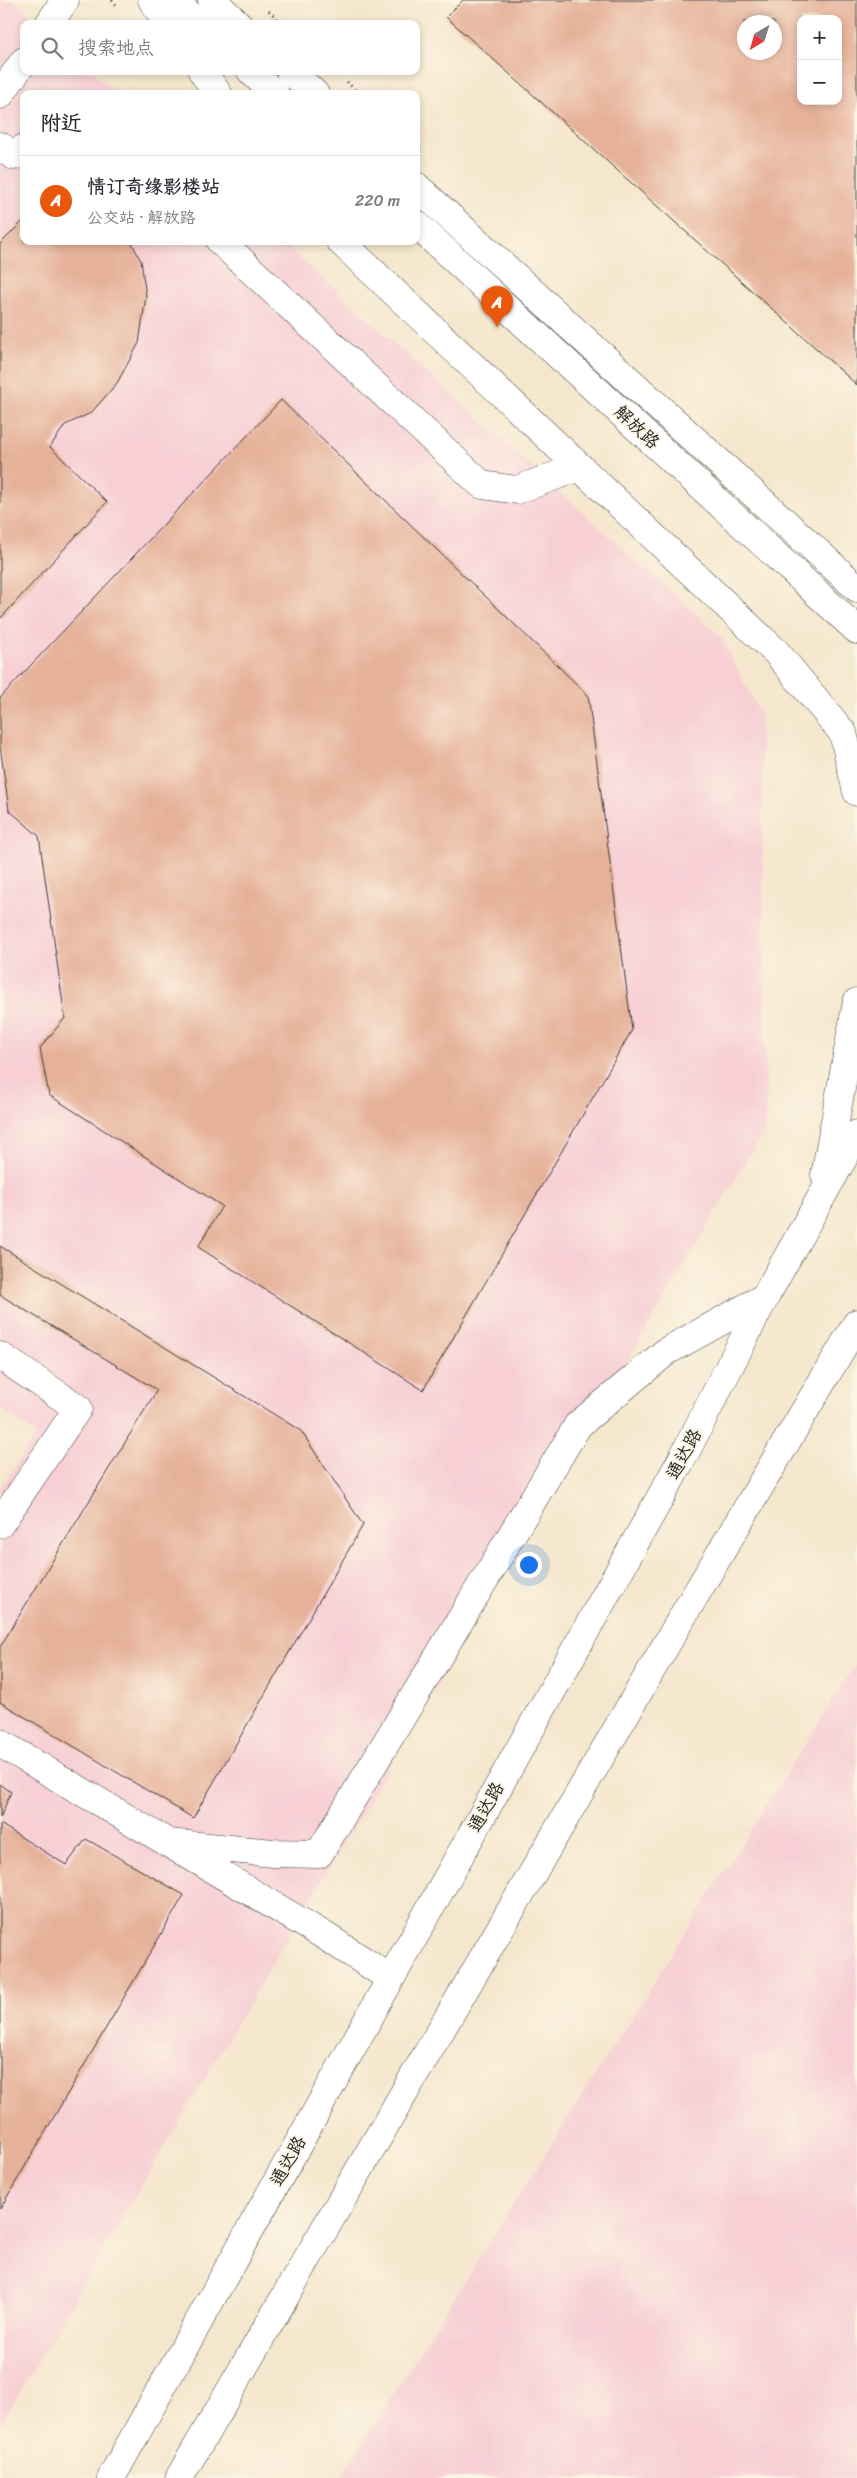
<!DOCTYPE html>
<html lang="zh">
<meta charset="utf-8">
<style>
body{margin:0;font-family:Sriracha,"LXGW WenKai TC",sans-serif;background:#f7f7f7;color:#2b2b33}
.controls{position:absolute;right:15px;top:15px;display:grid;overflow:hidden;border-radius:10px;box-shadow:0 2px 8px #0003}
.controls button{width:45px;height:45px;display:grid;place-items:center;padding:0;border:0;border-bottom:1px solid #e1e1e2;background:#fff;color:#2b2b33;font:25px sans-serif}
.compass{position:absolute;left:737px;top:15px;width:45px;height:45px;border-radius:50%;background:#fff;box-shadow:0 2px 8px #0003;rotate:218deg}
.you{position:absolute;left:528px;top:1564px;width:18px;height:18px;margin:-12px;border:4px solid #fff;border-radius:50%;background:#1a73e8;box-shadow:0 0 0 8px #1a73e833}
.badge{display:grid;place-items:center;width:32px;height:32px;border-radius:50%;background:#ea580c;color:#fff;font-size:16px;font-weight:700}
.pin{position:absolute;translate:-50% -41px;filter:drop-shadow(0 1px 2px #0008)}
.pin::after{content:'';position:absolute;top:26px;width:18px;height:15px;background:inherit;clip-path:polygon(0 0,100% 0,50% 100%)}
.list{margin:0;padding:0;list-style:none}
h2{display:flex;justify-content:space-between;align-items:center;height:65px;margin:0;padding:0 20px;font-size:21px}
h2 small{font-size:16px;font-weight:400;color:#7c7c81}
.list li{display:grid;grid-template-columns:32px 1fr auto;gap:15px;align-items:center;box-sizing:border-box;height:90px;padding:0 20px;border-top:1px solid #e1e1e2}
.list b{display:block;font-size:19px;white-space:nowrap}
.list p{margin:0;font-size:16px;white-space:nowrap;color:#7c7c81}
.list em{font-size:16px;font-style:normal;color:#7c7c81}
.icon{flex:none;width:28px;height:28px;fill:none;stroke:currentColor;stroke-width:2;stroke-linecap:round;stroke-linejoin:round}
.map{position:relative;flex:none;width:857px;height:2478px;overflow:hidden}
.search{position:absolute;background:#fff;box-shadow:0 2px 8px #0003;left:20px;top:20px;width:400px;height:55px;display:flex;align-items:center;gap:12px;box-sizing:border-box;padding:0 18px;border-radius:10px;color:#7c7c81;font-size:19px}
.panel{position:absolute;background:#fff;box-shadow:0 2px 8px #0003;left:20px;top:90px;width:400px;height:155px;border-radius:10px}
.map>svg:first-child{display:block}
.built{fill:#f7cfd5}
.building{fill:#e6b199;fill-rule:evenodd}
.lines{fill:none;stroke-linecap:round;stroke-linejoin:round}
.minor-casing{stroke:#3d3a37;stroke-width:29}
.major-casing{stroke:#3d3a37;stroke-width:29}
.path{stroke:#3d3a37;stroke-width:3;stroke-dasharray:1 4;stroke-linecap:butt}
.minor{stroke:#fff;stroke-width:28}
.major{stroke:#fff;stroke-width:28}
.labels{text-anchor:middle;stroke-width:4;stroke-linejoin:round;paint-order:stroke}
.street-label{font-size:18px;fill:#1c1c1c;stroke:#fcf5e5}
</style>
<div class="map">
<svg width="857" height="2478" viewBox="0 0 857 2478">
<rect width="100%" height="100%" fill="#fcf5e5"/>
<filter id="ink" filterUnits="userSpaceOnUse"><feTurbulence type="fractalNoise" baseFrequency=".02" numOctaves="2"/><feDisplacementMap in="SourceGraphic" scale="10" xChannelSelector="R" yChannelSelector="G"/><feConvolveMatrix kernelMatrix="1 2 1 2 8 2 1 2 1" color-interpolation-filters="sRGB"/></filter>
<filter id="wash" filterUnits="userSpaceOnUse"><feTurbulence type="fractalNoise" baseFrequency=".0096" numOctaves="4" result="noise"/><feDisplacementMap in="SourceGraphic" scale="20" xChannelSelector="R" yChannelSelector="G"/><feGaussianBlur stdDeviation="1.12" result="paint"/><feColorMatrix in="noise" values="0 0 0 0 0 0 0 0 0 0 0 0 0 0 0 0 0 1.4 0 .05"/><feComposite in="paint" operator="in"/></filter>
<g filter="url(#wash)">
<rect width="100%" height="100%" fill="#f5e7cd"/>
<g class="built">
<path d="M 0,0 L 13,0 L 39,24 L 24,24 L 24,71 L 92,71 L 117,94 L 24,94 L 24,241 L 281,241 L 720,636 L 761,715 L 766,1127 L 0,2425 L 0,1488 L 36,1435 L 0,1408 Z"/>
<path d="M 857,1662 L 857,2478 L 340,2478 Z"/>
</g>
<g id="blocks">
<g class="building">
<path d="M 463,0 L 857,0 L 857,385 L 446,17 ZM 801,19 L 838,19 L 838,101 L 801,101 ZM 744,22 L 774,22 L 774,52 L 744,52 Z"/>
<path d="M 24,220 L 24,241 L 131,241 L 141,261 L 146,296 L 139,343 L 117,383 L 91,413 L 65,425 L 50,447 L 107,502 L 0,619 L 0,244 Z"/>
<path d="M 281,400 L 588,695 L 632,1030 L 423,1390 L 198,1247 L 222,1206 L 49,1095 L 40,1048 L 65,1018 L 39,836 L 9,810 L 0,746 L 0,698 Z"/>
<path d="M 0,1246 L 301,1431 L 363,1525 L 193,1818 L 0,1702 L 0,1647 L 157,1390 L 0,1295 Z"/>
<path d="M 0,1784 L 11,1792 L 0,1818 Z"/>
<path d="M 0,1824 L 66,1865 L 86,1839 L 184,1895 L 0,2209 Z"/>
</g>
</g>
</g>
<g filter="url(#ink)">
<use href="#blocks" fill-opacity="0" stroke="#3d3a37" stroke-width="1"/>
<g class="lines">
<defs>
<g id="minor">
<path d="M 49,24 L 65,0"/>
<path d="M 0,95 L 24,61"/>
<path d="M 0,146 L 14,156 L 24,148"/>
<path d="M 220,241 L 482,485 L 517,490 L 579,467"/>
<path d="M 0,1356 L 78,1408 L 0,1524"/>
<path d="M 0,1743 L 325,1936 L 390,1978"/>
<path d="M 168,1843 L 273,1853 L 319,1854 L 578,1425 L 667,1351 L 765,1297"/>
</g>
<g id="major">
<path d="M 152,0 L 168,24"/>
<path d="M 174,0 L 199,24"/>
<path d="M 212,0 L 238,24"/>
<path d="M 202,71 L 218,94"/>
<path d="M 251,71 L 275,94"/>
<path d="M 290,71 L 315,94"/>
<path d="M 416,186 L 857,588"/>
<path d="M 416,224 L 857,630"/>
<path d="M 340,241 L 777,653 L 843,733 L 857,792"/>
<path d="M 825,1175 L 857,1002"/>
<path d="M 111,2478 L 683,1457 L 765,1297 L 857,1134"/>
<path d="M 179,2478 L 687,1609 L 857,1323"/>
</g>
</defs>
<use href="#minor" class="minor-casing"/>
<use href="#major" class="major-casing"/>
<g class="path">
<path d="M 112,0 L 118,7"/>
<path d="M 269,11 L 283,24"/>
<path d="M 347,82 L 359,94"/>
<path d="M 416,146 L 423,153"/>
</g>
<use href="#minor" class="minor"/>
<use href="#major" class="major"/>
</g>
</g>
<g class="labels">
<g class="street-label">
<text transform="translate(637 427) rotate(43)" y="6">解放路</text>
<text transform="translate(684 1454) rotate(-62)" y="6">通达路</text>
<text transform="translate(486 1807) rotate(-61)" y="6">通达路</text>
<text transform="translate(288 2161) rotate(-61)" y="6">通达路</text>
</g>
</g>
</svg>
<div class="controls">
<button>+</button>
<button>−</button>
</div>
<svg class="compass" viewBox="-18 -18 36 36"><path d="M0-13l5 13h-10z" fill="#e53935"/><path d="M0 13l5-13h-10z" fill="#7c7c81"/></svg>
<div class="you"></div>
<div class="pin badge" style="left:497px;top:327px">A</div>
<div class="search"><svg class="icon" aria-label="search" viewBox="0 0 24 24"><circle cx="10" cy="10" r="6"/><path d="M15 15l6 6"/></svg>搜索地点</div>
<section class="panel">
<h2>附近<small></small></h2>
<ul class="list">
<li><span class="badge">A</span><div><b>情订奇缘影楼站</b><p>公交站 · 解放路</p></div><em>220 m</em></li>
</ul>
</section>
</div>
